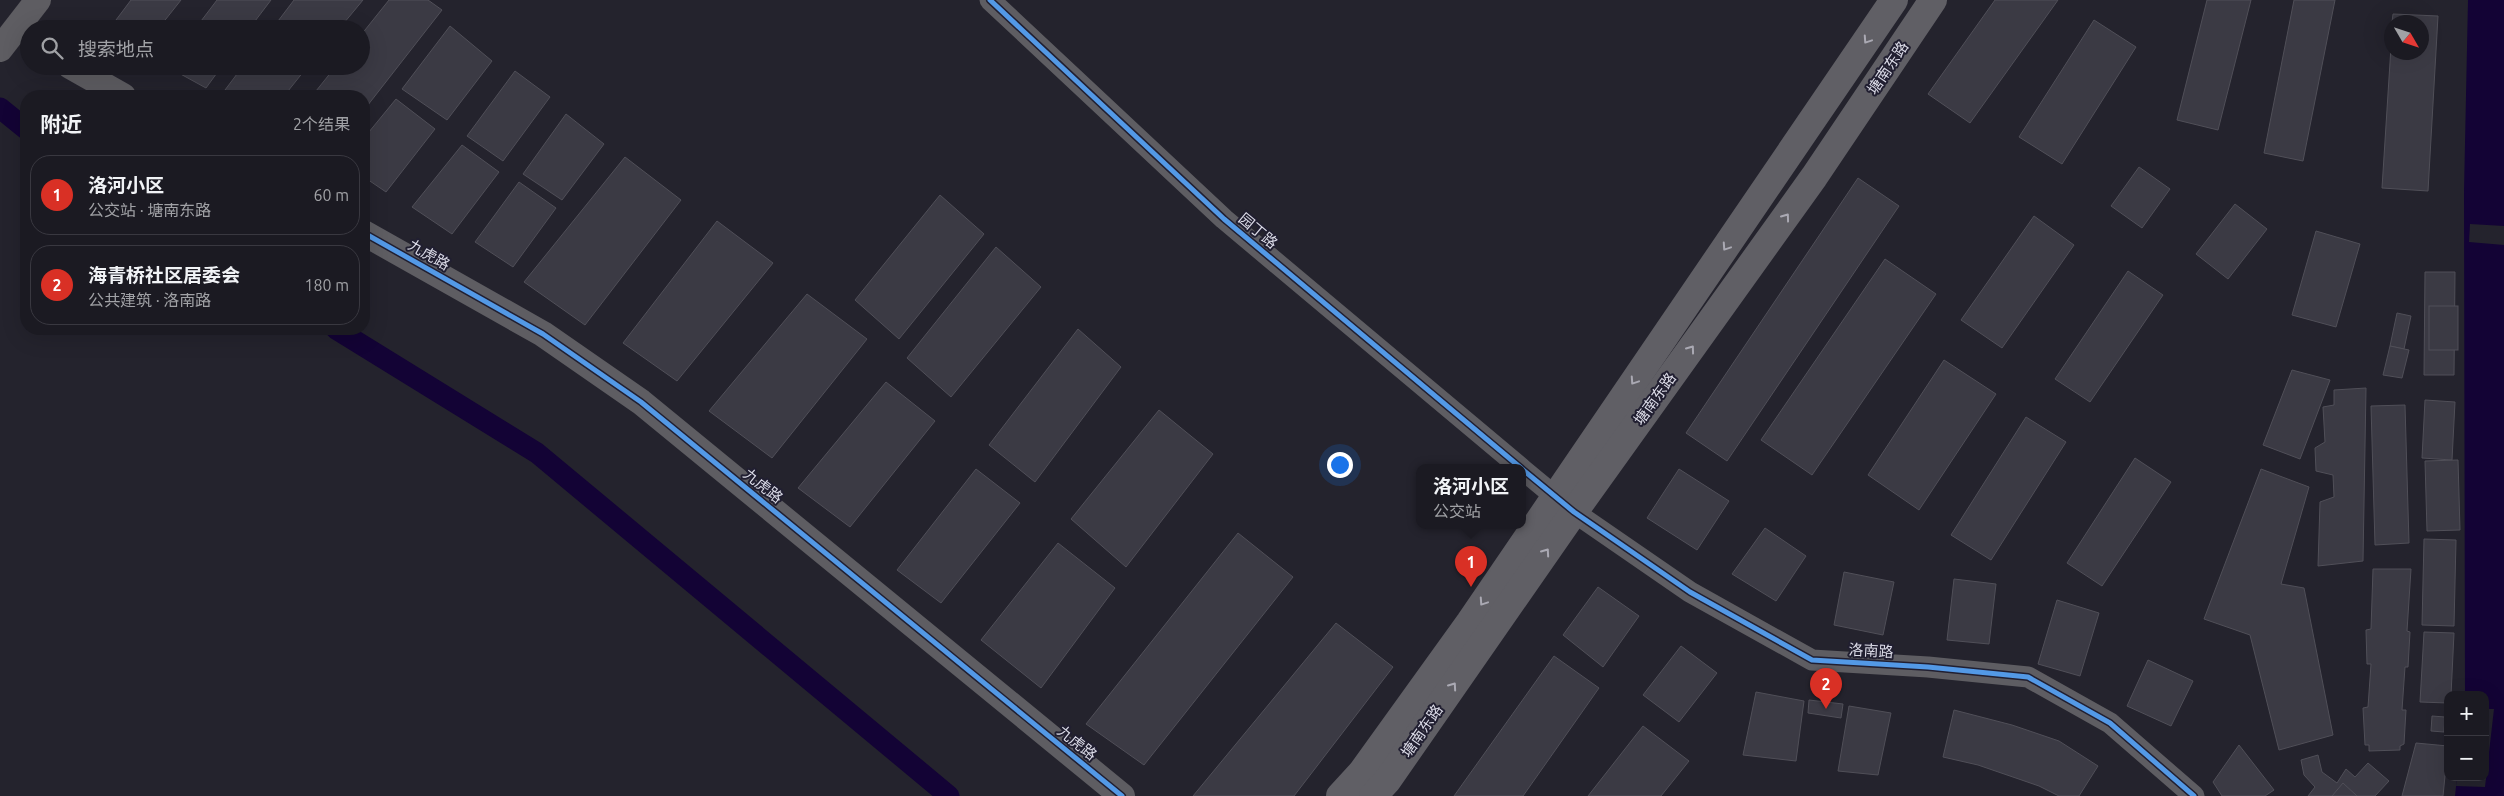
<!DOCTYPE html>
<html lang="zh">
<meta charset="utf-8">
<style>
body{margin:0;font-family:Ubuntu,"Noto Sans SC",sans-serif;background:#28272f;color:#f1f3f6}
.controls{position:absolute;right:15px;bottom:15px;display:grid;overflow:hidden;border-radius:10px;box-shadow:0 5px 20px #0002}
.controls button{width:45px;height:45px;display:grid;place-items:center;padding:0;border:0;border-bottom:1px solid #393840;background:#1b1a22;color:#f1f3f6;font:25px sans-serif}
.compass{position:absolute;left:2384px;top:15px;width:45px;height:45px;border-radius:50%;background:#1b1a22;box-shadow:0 5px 20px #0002;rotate:129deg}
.you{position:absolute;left:1339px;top:464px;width:18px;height:18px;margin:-12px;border:4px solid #fff;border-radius:50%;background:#1a73e8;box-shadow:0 0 0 8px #1a73e833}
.badge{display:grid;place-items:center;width:32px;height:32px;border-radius:50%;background:#d93025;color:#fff;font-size:16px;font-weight:700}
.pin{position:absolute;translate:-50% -41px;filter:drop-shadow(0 1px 2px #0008)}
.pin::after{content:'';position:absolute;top:26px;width:18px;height:15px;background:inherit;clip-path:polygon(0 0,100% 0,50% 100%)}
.popup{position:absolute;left:1416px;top:464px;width:110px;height:65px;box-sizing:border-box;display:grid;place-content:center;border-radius:10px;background:#1b1a22;filter:drop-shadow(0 1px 4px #0005);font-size:16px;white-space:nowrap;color:#a0a1a5}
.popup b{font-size:19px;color:#f1f3f6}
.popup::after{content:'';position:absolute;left:50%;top:100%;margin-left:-10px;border:10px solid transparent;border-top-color:#1b1a22}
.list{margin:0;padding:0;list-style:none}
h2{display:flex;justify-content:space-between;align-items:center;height:65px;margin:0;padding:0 20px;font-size:21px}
h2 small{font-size:16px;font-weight:400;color:#a0a1a5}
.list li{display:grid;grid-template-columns:32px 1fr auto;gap:15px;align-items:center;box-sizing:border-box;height:80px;margin:0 10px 10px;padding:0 10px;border:1px solid #393840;border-radius:20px}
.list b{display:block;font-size:19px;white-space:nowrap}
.list p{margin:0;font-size:16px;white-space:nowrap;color:#a0a1a5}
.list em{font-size:16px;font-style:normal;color:#a0a1a5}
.icon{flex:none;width:28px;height:28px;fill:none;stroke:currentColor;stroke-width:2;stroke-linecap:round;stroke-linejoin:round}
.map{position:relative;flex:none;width:2504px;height:796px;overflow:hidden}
.search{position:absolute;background:#1b1a22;box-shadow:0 5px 20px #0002;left:20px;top:20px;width:350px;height:55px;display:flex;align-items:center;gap:12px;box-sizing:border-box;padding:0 18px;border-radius:28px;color:#a0a1a5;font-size:19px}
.panel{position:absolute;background:#1b1a22;box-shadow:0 5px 20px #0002;left:20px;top:90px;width:350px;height:245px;border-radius:20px}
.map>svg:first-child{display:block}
.water{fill:#130335}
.pier{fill:#24232d}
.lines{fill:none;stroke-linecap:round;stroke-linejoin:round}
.canal{stroke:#130335;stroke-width:21}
.building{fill:#3b3a44;stroke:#504f58}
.minor{stroke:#5e5d62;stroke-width:21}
.tertiary{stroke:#5e5d62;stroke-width:26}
.secondary{stroke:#605f65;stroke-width:28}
.cycleway-casing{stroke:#211f31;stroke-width:8}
.cycleway{stroke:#5399e6;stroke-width:5}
.oneway{stroke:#aaa9b3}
.labels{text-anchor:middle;stroke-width:4;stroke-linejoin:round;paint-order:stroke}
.street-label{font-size:15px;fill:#dbdbe7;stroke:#211f31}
</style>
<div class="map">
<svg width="2504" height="796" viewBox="0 0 2504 796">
<rect width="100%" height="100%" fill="#24232d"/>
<path class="water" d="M 2468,0 L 2504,0 L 2504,796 L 2455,796 L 2457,777 L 2485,777 L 2485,695 L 2465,695 L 2464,191 Z"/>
<g class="pier">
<path d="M 2470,224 L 2504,226 L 2504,245 L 2469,242 Z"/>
<path d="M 2485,709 L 2494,709 L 2485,787 L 2456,786 L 2457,777 L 2485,777 Z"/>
</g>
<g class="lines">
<g class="canal">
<path d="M 0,108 L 26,129"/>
<path d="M 336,329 L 537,453 L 949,796"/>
</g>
</g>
<g class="building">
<path d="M 131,0 L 181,0 L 158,29 L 119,29 L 113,24 Z"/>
<path d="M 217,0 L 271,0 L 249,29 L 195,29 Z"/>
<path d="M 294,0 L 363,0 L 339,29 L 272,29 Z"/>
<path d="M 389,0 L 428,0 L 442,10 L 364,110 L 364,96 L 312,96 L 336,66 L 361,66 L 361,35 Z"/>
<path d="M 1995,0 L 2058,0 L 1970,123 L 1928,94 Z"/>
<path d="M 2207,0 L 2251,0 L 2218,130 L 2177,120 Z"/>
<path d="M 2294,0 L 2335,0 L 2303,161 L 2264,153 Z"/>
<path d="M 2393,14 L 2438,16 L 2428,191 L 2382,188 L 2392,31 L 2392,52 L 2422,52 L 2422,22 L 2392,22 Z"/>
<path d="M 2094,20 L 2136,47 L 2062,164 L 2019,137 Z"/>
<path d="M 450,26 L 492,61 L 447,120 L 402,89 Z"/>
<path d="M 166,66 L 222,66 L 206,88 Z"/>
<path d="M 243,66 L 308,66 L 284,96 L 226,96 L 222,94 Z"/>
<path d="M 515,71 L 550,97 L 503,161 L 467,136 Z"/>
<path d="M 396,99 L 435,129 L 386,192 L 364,177 L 364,138 Z"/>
<path d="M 566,114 L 604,144 L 562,200 L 523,174 Z"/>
<path d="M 462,145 L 499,172 L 452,234 L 412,207 Z"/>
<path d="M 625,157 L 681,200 L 585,325 L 524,282 Z"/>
<path d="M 2139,167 L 2170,189 L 2142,228 L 2111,206 Z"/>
<path d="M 1858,178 L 1899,206 L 1727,461 L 1686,433 Z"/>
<path d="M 519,182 L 556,208 L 513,267 L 475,242 Z"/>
<path d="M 940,195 L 984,234 L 899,339 L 855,300 Z"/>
<path d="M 2235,204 L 2267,229 L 2228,279 L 2196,254 Z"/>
<path d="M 2034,216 L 2074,245 L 2002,348 L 1961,320 Z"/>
<path d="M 717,221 L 773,263 L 677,381 L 623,343 Z"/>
<path d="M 2316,231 L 2360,244 L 2336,327 L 2292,315 Z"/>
<path d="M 996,247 L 1041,287 L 951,397 L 907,358 Z"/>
<path d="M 1885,259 L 1936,294 L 1812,475 L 1761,440 Z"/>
<path d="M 2128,271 L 2163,295 L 2090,402 L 2055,379 Z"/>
<path d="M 2425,272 L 2455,272 L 2454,375 L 2424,375 Z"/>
<path d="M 807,294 L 867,339 L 772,458 L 709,411 Z"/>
<rect x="2429" y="306" width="29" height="44"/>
<path d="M 2397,313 L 2411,316 L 2404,349 L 2390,346 Z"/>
<path d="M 1078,329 L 1121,367 L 1035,482 L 989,445 Z"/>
<path d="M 2390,346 L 2409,350 L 2402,378 L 2383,375 Z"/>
<path d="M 1944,360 L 1996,394 L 1919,510 L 1868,475 Z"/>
<path d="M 2292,370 L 2330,380 L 2300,459 L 2263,445 Z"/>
<path d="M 886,382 L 935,421 L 850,527 L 798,488 Z"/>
<path d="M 2366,388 L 2363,561 L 2318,566 L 2320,502 L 2334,497 L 2333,475 L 2316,471 L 2315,448 L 2325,442 L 2323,407 L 2334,405 L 2334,390 Z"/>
<path d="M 2425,400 L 2455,402 L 2452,460 L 2422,458 Z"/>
<path d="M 2405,405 L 2409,543 L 2375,545 L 2371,406 Z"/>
<path d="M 1159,410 L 1213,454 L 1126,567 L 1071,519 Z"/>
<path d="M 2026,417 L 2066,442 L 1991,560 L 1951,535 Z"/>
<path d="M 2135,458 L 2171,482 L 2102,586 L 2067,563 Z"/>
<path d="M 2458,460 L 2460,530 L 2427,531 L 2425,461 Z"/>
<path d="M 976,469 L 1020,503 L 941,603 L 897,570 Z"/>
<path d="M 1679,469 L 1729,501 L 1697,550 L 1647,518 Z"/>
<path d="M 2261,469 L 2309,487 L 2281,584 L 2304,588 L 2333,735 L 2279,750 L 2250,635 L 2204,619 Z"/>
<path d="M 1765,528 L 1806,556 L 1776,601 L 1732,574 Z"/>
<path d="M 1238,533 L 1293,577 L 1144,765 L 1086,724 Z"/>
<path d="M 2424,539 L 2456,540 L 2454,626 L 2422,625 Z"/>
<path d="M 1058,543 L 1115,588 L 1041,688 L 981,640 Z"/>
<path d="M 2373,569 L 2411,569 L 2407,631 L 2410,632 L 2408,667 L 2405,667 L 2402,710 L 2406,710 L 2404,744 L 2400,746 L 2400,750 L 2369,751 L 2369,745 L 2365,745 L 2363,708 L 2368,707 L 2371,664 L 2367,664 L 2366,630 L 2371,629 Z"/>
<path d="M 1844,572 L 1894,582 L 1883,635 L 1834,625 Z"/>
<path d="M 1954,579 L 1996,584 L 1989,644 L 1947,640 Z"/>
<path d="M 1598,587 L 1639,616 L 1603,667 L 1563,635 Z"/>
<path d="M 2057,600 L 2099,613 L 2080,676 L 2038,664 Z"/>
<path d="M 1336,623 L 1393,667 L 1294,796 L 1193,796 Z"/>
<path d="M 2424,632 L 2454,633 L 2451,695 L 2448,695 L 2448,703 L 2420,702 Z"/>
<path d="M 1681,646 L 1717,673 L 1679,722 L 1643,695 Z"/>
<path d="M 1554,656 L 1599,688 L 1523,796 L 1454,796 Z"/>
<path d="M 2148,660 L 2193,681 L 2171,726 L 2127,706 Z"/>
<path d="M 1756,692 L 1804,701 L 1796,761 L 1743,755 Z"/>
<path d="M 1809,700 L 1843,704 L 1841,718 L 1808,713 Z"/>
<path d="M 1849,706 L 1891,713 L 1878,775 L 1838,771 Z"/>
<path d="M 1954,710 L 2012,725 L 2059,741 L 2098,766 L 2079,796 L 2059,796 L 2039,786 L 1978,765 L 1943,757 Z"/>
<path d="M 2432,716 L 2445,717 L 2444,732 L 2431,731 Z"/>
<path d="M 1643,726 L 1689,761 L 1661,796 L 1588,796 Z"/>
<path d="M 2416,743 L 2448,746 L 2443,796 L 2402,796 Z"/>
<path d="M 2239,745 L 2274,790 L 2265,796 L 2222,796 L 2213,782 Z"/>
<path d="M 2318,755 L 2322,772 L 2337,783 L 2346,769 L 2355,777 L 2368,763 L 2389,781 L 2375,796 L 2308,796 L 2315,787 L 2304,775 L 2301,760 Z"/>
<path d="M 2343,783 L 2357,796 L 2332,796 Z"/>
</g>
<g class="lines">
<g class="minor">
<path d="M 990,0 L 1224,219 L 1521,468"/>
<path d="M 1522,469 L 1574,512 L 1690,592 L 1812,660 L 1928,667 L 2028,677 L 2110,723 L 2194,796"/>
</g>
<g class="tertiary">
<path d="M 0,49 L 38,0"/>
<path d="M 70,66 L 123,96"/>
<path d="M 364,233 L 543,334 L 641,402 L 1122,796"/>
</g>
<g class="secondary">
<path d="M 1340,796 L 1362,772 L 1470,622 L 1894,0"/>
<path d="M 1373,796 L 1387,781 L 1574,512 L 1814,177 L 1933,0"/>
</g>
<defs>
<g id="cycleway">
<path d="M 990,0 L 1224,219 L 1521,468"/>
<path d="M 364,233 L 543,334 L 641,402 L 1122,796"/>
<path d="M 1522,469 L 1574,512 L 1690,592 L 1812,660 L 1928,667 L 2028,677 L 2110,723 L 2194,796"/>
</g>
</defs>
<use href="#cycleway" class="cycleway-casing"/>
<use href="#cycleway" class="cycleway"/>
</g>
<defs><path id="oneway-chevron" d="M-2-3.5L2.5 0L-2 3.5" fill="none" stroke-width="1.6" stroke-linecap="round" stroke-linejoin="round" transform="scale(1.25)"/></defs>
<g class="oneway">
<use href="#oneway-chevron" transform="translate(1867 40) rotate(124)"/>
<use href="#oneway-chevron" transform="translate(1786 217) rotate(-54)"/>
<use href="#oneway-chevron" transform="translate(1726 247) rotate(124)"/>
<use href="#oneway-chevron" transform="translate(1691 349) rotate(-54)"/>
<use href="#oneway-chevron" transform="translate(1634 381) rotate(124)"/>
<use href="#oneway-chevron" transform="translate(1546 552) rotate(-55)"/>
<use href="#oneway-chevron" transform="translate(1483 602) rotate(124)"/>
<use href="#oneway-chevron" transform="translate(1453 686) rotate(-55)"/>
</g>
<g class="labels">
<g class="street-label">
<text transform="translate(1888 68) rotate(-56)" y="5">塘南东路</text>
<text transform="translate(1258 231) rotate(40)" y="5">园丁路</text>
<text transform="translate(429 255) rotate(30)" y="5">九虎路</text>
<text transform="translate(1655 399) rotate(-54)" y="5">塘南东路</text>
<text transform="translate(763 486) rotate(39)" y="5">九虎路</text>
<text transform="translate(1871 651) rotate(3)" y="5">洛南路</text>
<text transform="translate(1422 731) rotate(-55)" y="5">塘南东路</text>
<text transform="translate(1077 743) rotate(39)" y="5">九虎路</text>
</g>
</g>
</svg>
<div class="controls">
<button>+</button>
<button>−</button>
</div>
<svg class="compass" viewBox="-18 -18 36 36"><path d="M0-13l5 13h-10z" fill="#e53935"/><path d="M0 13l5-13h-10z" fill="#a0a1a5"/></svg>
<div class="you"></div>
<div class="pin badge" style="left:1471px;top:587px">1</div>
<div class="popup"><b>洛河小区</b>公交站</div>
<div class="pin badge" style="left:1826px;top:709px">2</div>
<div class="search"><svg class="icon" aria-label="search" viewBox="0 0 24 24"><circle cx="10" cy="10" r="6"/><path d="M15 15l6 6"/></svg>搜索地点</div>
<section class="panel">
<h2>附近<small>2个结果</small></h2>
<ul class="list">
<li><span class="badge">1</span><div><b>洛河小区</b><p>公交站 · 塘南东路</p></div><em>60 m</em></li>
<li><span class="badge">2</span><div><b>海青桥社区居委会</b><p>公共建筑 · 洛南路</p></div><em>180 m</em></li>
</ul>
</section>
</div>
